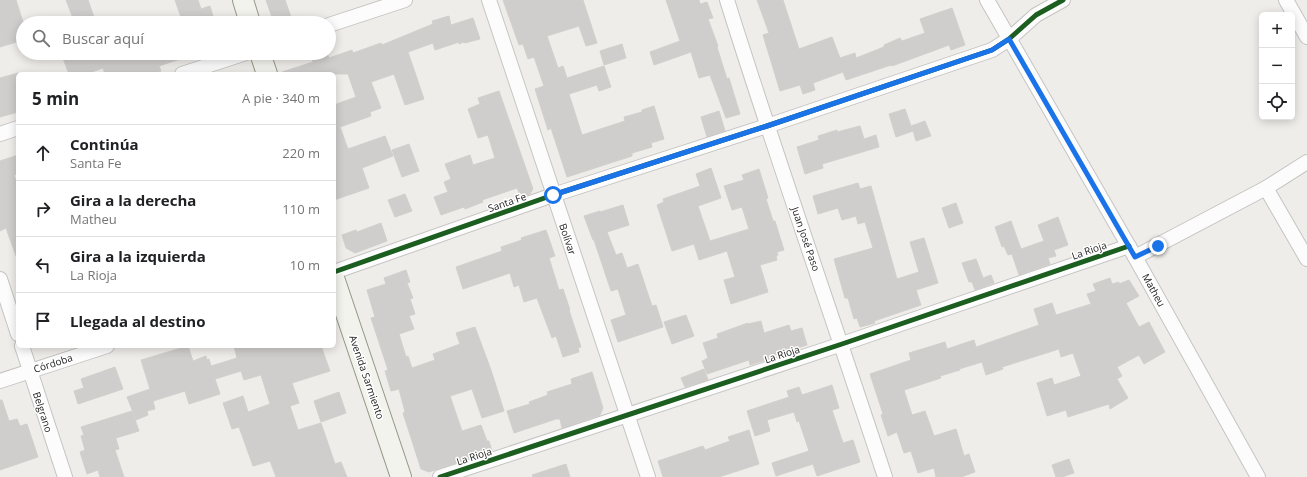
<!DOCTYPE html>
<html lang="es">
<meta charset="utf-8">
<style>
body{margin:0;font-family:"Open Sans",sans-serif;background:#f2f2f2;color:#202124}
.controls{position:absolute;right:12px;top:12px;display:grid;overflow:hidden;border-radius:6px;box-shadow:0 2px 10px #0003}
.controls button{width:36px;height:36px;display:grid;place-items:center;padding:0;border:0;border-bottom:1px solid #e0e0e0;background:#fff;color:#202124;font:20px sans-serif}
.stop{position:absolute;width:12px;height:12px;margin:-9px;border:3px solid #1a73e8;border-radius:50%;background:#fff}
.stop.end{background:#1a73e8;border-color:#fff;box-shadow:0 1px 4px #0008}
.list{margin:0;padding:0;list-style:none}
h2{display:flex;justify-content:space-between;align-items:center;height:52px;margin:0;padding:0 16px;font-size:17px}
h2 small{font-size:13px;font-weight:400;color:#757577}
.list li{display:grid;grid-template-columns:26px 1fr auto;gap:12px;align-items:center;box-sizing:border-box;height:56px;padding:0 16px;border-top:1px solid #e0e0e0}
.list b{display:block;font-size:15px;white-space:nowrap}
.list p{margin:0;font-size:13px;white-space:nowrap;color:#757577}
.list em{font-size:13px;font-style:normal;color:#757577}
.icon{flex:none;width:22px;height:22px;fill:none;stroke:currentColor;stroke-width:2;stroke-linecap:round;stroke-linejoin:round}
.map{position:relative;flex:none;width:1307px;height:477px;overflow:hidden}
.search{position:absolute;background:#fff;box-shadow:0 2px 10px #0003;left:16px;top:16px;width:320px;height:44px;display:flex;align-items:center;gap:10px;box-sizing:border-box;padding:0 14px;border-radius:22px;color:#757577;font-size:15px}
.panel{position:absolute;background:#fff;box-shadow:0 2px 10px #0003;left:16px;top:72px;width:320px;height:276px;border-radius:6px}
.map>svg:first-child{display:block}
.building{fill:#d0cecc;stroke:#d2cfcc}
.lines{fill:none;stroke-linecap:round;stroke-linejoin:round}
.minor-casing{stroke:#c5c4c2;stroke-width:16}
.secondary-casing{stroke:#959784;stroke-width:22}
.minor{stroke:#fdfcfc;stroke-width:14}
.secondary{stroke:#f2f3ed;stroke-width:20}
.cycleway-casing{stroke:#fff;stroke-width:8}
.cycleway{stroke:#1b5e20;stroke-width:5}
.route{stroke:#1a73e8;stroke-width:5}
.labels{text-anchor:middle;stroke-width:3;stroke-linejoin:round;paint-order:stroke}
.street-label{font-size:10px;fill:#212121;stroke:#fff}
</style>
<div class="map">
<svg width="1307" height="477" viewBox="0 0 1307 477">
<rect width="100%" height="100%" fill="#efedea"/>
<g class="building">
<path d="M 0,0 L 16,0 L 23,22 L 23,40 L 0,47 Z"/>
<path d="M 66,0 L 88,0 L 96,23 L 75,23 Z"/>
<path d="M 175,0 L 198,0 L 201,9 L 210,6 L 215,23 L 183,23 Z"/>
<path d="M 266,0 L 285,0 L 293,23 L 274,23 Z"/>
<path d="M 503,0 L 583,0 L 597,43 L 586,46 L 579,26 L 547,36 L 558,68 L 563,66 L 567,78 L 604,66 L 611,87 L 599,91 L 597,85 L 569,94 L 582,135 L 625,121 L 624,117 L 642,112 L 642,110 L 654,106 L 664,139 L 651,143 L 652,147 L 632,153 L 632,156 L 567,177 L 551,128 L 548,130 L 535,89 L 544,86 L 534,57 L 528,59 L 523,44 L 519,45 Z"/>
<path d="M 666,0 L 699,0 L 700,4 L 707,2 L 713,18 L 708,19 L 718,46 L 717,47 L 727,79 L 729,78 L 740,114 L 726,118 L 710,75 L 699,78 L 691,52 L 654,65 L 650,52 L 680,41 Z"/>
<path d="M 757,0 L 783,0 L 799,49 L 832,37 L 840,58 L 855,53 L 856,58 L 884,47 L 884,45 L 900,38 L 902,41 L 925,33 L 920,19 L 952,8 L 965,45 L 951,50 L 949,45 L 892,66 L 891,65 L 846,80 L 843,72 L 813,83 L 815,90 L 803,94 L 800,85 L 780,91 L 763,35 L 769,33 Z"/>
<path d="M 449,16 L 451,25 L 473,18 L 480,39 L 465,43 L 464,42 L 459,44 L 459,42 L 435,50 L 433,43 L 408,52 L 424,99 L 405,105 L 394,74 L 371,82 L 381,108 L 370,112 L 371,116 L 340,127 L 348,149 L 385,136 L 393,156 L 362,168 L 369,188 L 334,200 L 334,105 L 356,97 L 348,74 L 283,74 L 282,72 L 313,62 L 310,53 L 327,53 L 329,58 L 352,50 L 353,53 L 381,43 L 382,45 L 433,24 L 432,21 Z"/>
<path d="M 622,44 L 626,58 L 604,65 L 600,51 Z"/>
<path d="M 61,53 L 84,53 L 86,60 L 107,53 L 192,53 L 192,55 L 159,66 L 161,71 L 154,74 L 105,74 L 103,68 L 86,74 L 69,74 Z"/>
<path d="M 18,73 L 18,112 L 0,117 L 0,78 Z"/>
<path d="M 499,91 L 533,189 L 530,194 L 521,197 L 517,188 L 482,200 L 483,202 L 465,209 L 464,207 L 441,215 L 434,197 L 448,192 L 444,182 L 451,179 L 445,164 L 470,155 L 473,165 L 495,158 L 488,135 L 478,138 L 468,109 L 480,104 L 478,98 Z"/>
<path d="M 905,109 L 911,126 L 925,121 L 931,136 L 916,141 L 912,127 L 913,131 L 896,137 L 889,114 Z"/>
<path d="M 719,111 L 725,131 L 707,137 L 701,117 Z"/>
<path d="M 860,126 L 864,139 L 876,135 L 879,147 L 822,164 L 823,168 L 805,174 L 797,147 L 819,140 L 818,136 L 837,130 L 837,132 Z"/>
<path d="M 409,144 L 419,171 L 402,177 L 392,150 Z"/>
<path d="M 18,155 L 18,174 L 14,175 L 18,186 L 18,256 L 16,256 L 6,228 L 0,231 L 0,161 Z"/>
<path d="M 711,168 L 721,198 L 698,206 L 710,241 L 749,229 L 742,207 L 732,210 L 724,186 L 744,180 L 742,175 L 759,169 L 768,198 L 766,199 L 773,221 L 775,221 L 784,250 L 777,252 L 778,255 L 776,256 L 777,260 L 760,265 L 768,292 L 731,304 L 724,280 L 735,277 L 727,251 L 699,260 L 694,244 L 672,251 L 657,205 L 664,202 L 663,199 L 700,186 L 696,174 Z"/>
<path d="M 858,183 L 860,189 L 871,186 L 897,279 L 919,272 L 910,242 L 924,238 L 938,283 L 916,290 L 921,305 L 874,321 L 875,323 L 860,327 L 857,318 L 854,319 L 848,298 L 845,298 L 834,259 L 873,248 L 865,222 L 858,224 L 856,216 L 842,220 L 838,208 L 818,214 L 813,196 Z"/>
<path d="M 405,194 L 412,211 L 395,217 L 388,200 Z"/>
<path d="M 956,203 L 963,223 L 949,228 L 942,208 Z"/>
<path d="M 623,205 L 629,225 L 607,232 L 616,255 L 622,253 L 627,268 L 638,264 L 652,306 L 656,305 L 663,327 L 618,342 L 611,320 L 626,315 L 618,289 L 611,291 L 594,240 L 593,240 L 584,216 L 600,211 L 600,212 Z"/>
<path d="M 1058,217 L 1068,245 L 1054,250 L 1056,256 L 1048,258 L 1050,264 L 1019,275 L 1012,254 L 1008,255 L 1004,246 L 1002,247 L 995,227 L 1011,221 L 1021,249 L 1044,241 L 1038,225 Z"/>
<path d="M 381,223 L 387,241 L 355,253 L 346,248 L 342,235 L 356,230 L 357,232 Z"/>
<path d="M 546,230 L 555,256 L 549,258 L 559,290 L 563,289 L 570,310 L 569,310 L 581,347 L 578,348 L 579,352 L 563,357 L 556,336 L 552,338 L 537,298 L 524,302 L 519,285 L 514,287 L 510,273 L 463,289 L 456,267 L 502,251 L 501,247 L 522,240 L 521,238 Z"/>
<path d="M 976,259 L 983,278 L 991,275 L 994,283 L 975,290 L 972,282 L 969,282 L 962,263 Z"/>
<path d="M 406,270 L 410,282 L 407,283 L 413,298 L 410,299 L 415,314 L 409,316 L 414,329 L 399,334 L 406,357 L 408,356 L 412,368 L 435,360 L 433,354 L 460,344 L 456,333 L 475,327 L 491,370 L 504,411 L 482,418 L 472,389 L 450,396 L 462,431 L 481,425 L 487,441 L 489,441 L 492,451 L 429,472 L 421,469 L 403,413 L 405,412 L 399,389 L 391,391 L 385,371 L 388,370 L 371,318 L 375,317 L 367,290 L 386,284 L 384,278 Z"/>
<path d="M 1110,278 L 1112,284 L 1119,282 L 1119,284 L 1129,280 L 1139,296 L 1126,303 L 1139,327 L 1149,322 L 1165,352 L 1144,364 L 1139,355 L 1117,367 L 1122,376 L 1117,379 L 1128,398 L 1110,409 L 1109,404 L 1068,417 L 1066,410 L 1047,416 L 1037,383 L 1052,378 L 1054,385 L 1081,376 L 1073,353 L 1061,357 L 1059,349 L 1002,367 L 1003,369 L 986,375 L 982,362 L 959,369 L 960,370 L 940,376 L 941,378 L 904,390 L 912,415 L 925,411 L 934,436 L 956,429 L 964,456 L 969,454 L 975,472 L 961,477 L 936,477 L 934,468 L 918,473 L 911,451 L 904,453 L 897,432 L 888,436 L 881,415 L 883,414 L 870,374 L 911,360 L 909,353 L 945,342 L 947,349 L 974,340 L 976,347 L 1039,325 L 1034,309 L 1052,303 L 1056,315 L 1091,304 L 1087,294 L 1096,291 L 1093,284 Z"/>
<path d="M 686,315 L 694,336 L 672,344 L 664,322 Z"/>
<path d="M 761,321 L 764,333 L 789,325 L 791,331 L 802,328 L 807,345 L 772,356 L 772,358 L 750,365 L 749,360 L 707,374 L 702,361 L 708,358 L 703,343 L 718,338 L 717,334 L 748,323 L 748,324 Z"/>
<path d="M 188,346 L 193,361 L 206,356 L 207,360 L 209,359 L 211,366 L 237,358 L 234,346 L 321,346 L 330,371 L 292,383 L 299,403 L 290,406 L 298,430 L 321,423 L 335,464 L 341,462 L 347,477 L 276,477 L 270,461 L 253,466 L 239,427 L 232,429 L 223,403 L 243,396 L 248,412 L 270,404 L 261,375 L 244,380 L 241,371 L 215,379 L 220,394 L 189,404 L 185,391 L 153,401 L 155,409 L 147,411 L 148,415 L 136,420 L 127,397 L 150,389 L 141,360 Z"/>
<path d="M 115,367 L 123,389 L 78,404 L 74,391 L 84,388 L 81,379 Z"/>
<path d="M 704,369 L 708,380 L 685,387 L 681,378 Z"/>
<path d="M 592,372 L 603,408 L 600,415 L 562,428 L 560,419 L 556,419 L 514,433 L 507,411 L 530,404 L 529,402 L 548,395 L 547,392 L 572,384 L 571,379 Z"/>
<path d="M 832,385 L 839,408 L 832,410 L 843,443 L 853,440 L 860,462 L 817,476 L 813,464 L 776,476 L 772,463 L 809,451 L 799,421 L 797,422 L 794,412 L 767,420 L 770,431 L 755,436 L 747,411 L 789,397 L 787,391 L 799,387 L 802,395 Z"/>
<path d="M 339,392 L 346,413 L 321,422 L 314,401 Z"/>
<path d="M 0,400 L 2,400 L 9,421 L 17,419 L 20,426 L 27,424 L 38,457 L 0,470 Z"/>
<path d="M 132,411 L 139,431 L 116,438 L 116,439 L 119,449 L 115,450 L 124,477 L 100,477 L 98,470 L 87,474 L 80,452 L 85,450 L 81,436 L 84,435 L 81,427 Z"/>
<path d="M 749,430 L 759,464 L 719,477 L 663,477 L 658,461 L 703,446 L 705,450 L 730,441 L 728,437 Z"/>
<path d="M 1069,459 L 1074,473 L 1062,477 L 1056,477 L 1052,465 Z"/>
<path d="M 566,464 L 570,477 L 533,477 L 532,475 Z"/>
</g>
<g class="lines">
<defs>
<g id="minor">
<path d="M 489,0 L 648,477"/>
<path d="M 727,0 C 777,160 833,318 885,477"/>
<path d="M 987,0 L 1135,257 L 1258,477"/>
<path d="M 1286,0 L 1307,37"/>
<path d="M 329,25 L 405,0"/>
<path d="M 182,74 L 246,53"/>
<path d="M 0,134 L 18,128"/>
<path d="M 1266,188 L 1307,259"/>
<path d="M 1135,257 L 1266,188 L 1307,162"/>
<path d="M 334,272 L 553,195 L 767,126 L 992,50 L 1009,39 L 1036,15 L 1063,0"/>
<path d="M 0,279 L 18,334"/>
<path d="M 22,346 L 65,477"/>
<path d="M 0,381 L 107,346"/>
<path d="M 440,477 L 842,344 L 1129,246"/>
</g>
<g id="secondary">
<path d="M 243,0 L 250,23"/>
<path d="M 260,53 L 267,74"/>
<path d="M 334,278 L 401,477"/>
</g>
</defs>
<use href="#minor" class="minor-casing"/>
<use href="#secondary" class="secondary-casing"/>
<use href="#minor" class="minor"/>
<use href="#secondary" class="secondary"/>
<defs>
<g id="cycleway">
<path d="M 334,272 L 553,195 L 767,126 L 992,50 L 1009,39 L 1036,15 L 1063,0"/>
<path d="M 440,477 L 842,344 L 1129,246"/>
</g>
</defs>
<use href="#cycleway" class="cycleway-casing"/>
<use href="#cycleway" class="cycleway"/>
</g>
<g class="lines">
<path class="route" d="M 553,195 L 767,126 L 992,50 L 1009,39 L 1135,257 L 1158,246"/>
</g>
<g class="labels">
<g class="street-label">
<text transform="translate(507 202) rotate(-19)" y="4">Santa Fe</text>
<text transform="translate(568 239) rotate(71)" y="4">Bolívar</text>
<text transform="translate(806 239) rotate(71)" y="4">Juan José Paso</text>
<text transform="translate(1089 250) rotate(-19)" y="4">La Rioja</text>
<text transform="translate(1154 290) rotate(61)" y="4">Matheu</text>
<text transform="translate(782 354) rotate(-18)" y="4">La Rioja</text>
<text transform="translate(53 363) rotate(-18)" y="4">Córdoba</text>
<text transform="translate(367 377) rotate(71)" y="4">Avenida Sarmiento</text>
<text transform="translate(43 412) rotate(72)" y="4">Belgrano</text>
<text transform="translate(474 456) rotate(-18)" y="4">La Rioja</text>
</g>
</g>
</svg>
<div class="controls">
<button>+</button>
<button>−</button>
<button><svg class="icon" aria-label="locate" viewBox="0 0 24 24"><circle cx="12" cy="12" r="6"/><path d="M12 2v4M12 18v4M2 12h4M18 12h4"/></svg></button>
</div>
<div class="stop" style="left:553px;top:195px"></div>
<div class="stop end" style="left:1158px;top:246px"></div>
<div class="search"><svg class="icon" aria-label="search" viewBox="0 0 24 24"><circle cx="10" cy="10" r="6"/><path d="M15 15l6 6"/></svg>Buscar aquí</div>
<section class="panel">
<h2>5 min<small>A pie · 340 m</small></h2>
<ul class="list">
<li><svg class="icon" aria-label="ahead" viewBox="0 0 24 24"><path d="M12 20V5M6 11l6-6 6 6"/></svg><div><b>Continúa</b><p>Santa Fe</p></div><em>220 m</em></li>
<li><svg class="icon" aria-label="right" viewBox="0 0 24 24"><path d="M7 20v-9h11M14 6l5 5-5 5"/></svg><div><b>Gira a la derecha</b><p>Matheu</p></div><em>110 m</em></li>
<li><svg class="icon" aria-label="left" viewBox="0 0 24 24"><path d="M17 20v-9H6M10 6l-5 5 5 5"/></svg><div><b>Gira a la izquierda</b><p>La Rioja</p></div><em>10 m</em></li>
<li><svg class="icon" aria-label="arrive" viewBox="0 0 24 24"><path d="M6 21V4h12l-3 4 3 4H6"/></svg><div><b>Llegada al destino</b></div></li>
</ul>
</section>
</div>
